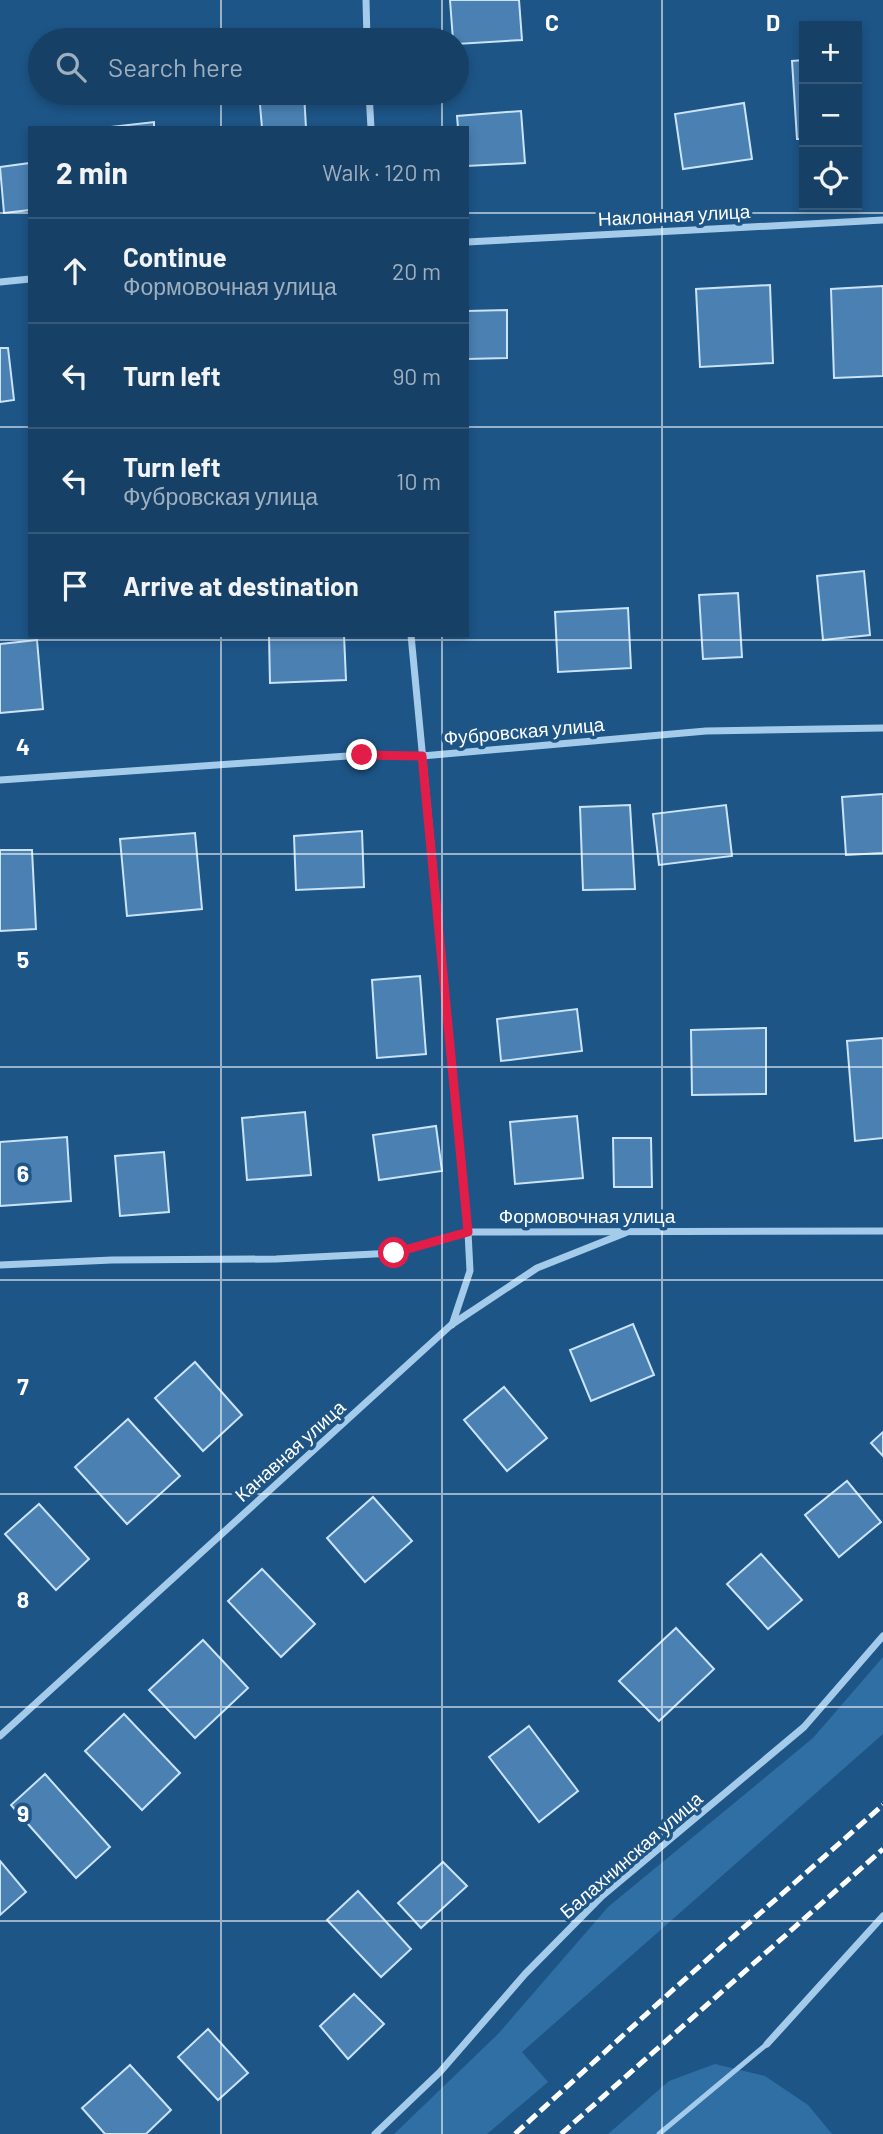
<!DOCTYPE html>
<meta charset="utf-8">
<style>
body{margin:0;font-family:Barlow,sans-serif;background:#1f476b;color:#f1f3f6}
.controls{position:absolute;right:21px;top:21px;display:grid;overflow:hidden;border-radius:0px;box-shadow:0 4px 10px #0003}
.controls button{width:63px;height:63px;display:grid;place-items:center;padding:0;border:0;border-bottom:2px solid #355979;background:#164065;color:#f1f3f6;font:35px sans-serif}
.stop{position:absolute;width:21px;height:21px;margin:-16px;border:5px solid #e11d48;border-radius:50%;background:#fff}
.stop.end{background:#e11d48;border-color:#fff;box-shadow:0 2px 7px #0008}
.list{margin:0;padding:0;list-style:none}
h2{display:flex;justify-content:space-between;align-items:center;height:91px;margin:0;padding:0 28px;font-size:30px}
h2 small{font-size:23px;font-weight:400;color:#9eafbf}
.list li{display:grid;grid-template-columns:46px 1fr auto;gap:21px;align-items:center;box-sizing:border-box;height:105px;padding:0 28px;border-top:2px solid #355979}
.list b{display:block;font-size:26px;white-space:nowrap}
.list p{margin:0;font-size:23px;white-space:nowrap;color:#9eafbf}
.list em{font-size:23px;font-style:normal;color:#9eafbf}
.icon{flex:none;width:38px;height:38px;fill:none;stroke:currentColor;stroke-width:2;stroke-linecap:round;stroke-linejoin:round}
.map{position:relative;flex:none;width:883px;height:2134px;overflow:hidden}
.search{position:absolute;background:#164065;box-shadow:0 4px 10px #0003;left:28px;top:28px;width:441px;height:77px;display:flex;align-items:center;gap:18px;box-sizing:border-box;padding:0 24px;border-radius:38px;color:#9eafbf;font-size:26px}
.panel{position:absolute;background:#164065;box-shadow:0 4px 10px #0003;left:28px;top:126px;width:441px;height:511px;border-radius:0px}
.map>svg:first-child{display:block}
.green{fill:#306fa4}
.building{fill:#4a81b2;stroke:#cae3f8;stroke-width:2}
.lines{fill:none;stroke-linecap:round;stroke-linejoin:round}
.service{stroke:#a5cbeb;stroke-width:5}
.minor{stroke:#a5cbeb;stroke-width:7}
.rail{stroke:#fff;stroke-width:5;stroke-dasharray:12 5;stroke-linecap:butt}
.route{stroke:#e11d48;stroke-width:9}
.grid{fill:none;stroke:#fff;stroke-width:2;stroke-opacity:0.55}
.labels{text-anchor:middle;stroke-width:7;stroke-linejoin:round;paint-order:stroke}
.street-label{font-size:19px;fill:#fff;stroke:#1d5587}
.grid-label{font-size:23px;text-anchor:middle;font-weight:bold;fill:#fff;stroke:#1d5587;stroke-width:7;stroke-linejoin:round;paint-order:stroke}
</style>
<div class="map">
<svg width="883" height="2134" viewBox="0 0 883 2134">
<rect width="100%" height="100%" fill="#1d5587"/>
<g class="green">
<path d="M 883,1657 L 883,1734 L 522,2052 L 548,2082 L 487,2134 L 394,2134 L 498,2034 L 608,1907 L 813,1738 Z"/>
<path d="M 715,2064 L 765,2076 L 808,2105 L 832,2134 L 608,2134 L 669,2081 Z"/>
</g>
<g class="building">
<path d="M 450,0 L 519,0 L 522,40 L 457,44 L 457,40 L 453,40 Z"/>
<path d="M 804,60 L 804,139 L 797,139 L 792,61 Z"/>
<path d="M 259,93 L 304,93 L 306,128 L 262,128 Z"/>
<path d="M 744,103 L 752,159 L 683,169 L 675,114 Z"/>
<path d="M 521,111 L 525,163 L 467,166 L 467,128 L 458,128 L 457,116 Z"/>
<path d="M 154,122 L 154,128 L 102,128 Z"/>
<path d="M 30,163 L 30,210 L 4,213 L 0,167 Z"/>
<path d="M 770,285 L 773,363 L 700,367 L 696,289 Z"/>
<path d="M 883,286 L 883,376 L 834,378 L 831,289 Z"/>
<path d="M 507,310 L 507,358 L 467,359 L 467,311 Z"/>
<path d="M 0,348 L 8,348 L 14,400 L 0,402 Z"/>
<path d="M 864,571 L 870,635 L 823,640 L 817,576 Z"/>
<path d="M 738,593 L 742,657 L 703,659 L 699,595 Z"/>
<path d="M 628,608 L 631,668 L 558,672 L 555,612 Z"/>
<path d="M 269,635 L 344,635 L 346,680 L 270,683 Z"/>
<path d="M 37,640 L 43,709 L 0,713 L 0,644 Z"/>
<path d="M 883,794 L 883,853 L 846,855 L 842,797 Z"/>
<path d="M 630,805 L 635,889 L 583,890 L 580,807 Z"/>
<path d="M 726,805 L 732,856 L 659,865 L 653,814 Z"/>
<path d="M 362,831 L 364,887 L 296,890 L 294,836 Z"/>
<path d="M 195,833 L 202,909 L 127,916 L 120,839 Z"/>
<path d="M 0,850 L 32,850 L 36,929 L 0,931 Z"/>
<path d="M 420,976 L 426,1054 L 377,1058 L 372,980 Z"/>
<path d="M 577,1009 L 582,1051 L 501,1061 L 497,1019 Z"/>
<path d="M 766,1028 L 766,1094 L 692,1095 L 691,1030 Z"/>
<path d="M 883,1038 L 883,1138 L 855,1141 L 847,1041 Z"/>
<path d="M 305,1112 L 311,1175 L 247,1180 L 242,1118 Z"/>
<path d="M 577,1116 L 583,1178 L 515,1184 L 510,1122 Z"/>
<path d="M 436,1126 L 442,1171 L 379,1180 L 373,1135 Z"/>
<path d="M 67,1137 L 71,1201 L 0,1206 L 0,1142 Z"/>
<path d="M 613,1138 L 651,1138 L 652,1187 L 614,1187 Z"/>
<path d="M 164,1152 L 169,1212 L 120,1216 L 115,1156 Z"/>
<path d="M 633,1324 L 654,1375 L 591,1401 L 570,1350 Z"/>
<path d="M 195,1362 L 242,1415 L 203,1451 L 155,1398 Z"/>
<path d="M 504,1387 L 547,1438 L 507,1471 L 464,1420 Z"/>
<path d="M 128,1419 L 180,1476 L 127,1524 L 75,1467 Z"/>
<path d="M 883,1432 L 883,1456 L 871,1443 Z"/>
<path d="M 847,1481 L 881,1522 L 839,1557 L 805,1515 Z"/>
<path d="M 373,1497 L 412,1541 L 365,1582 L 327,1538 Z"/>
<path d="M 39,1504 L 89,1559 L 56,1590 L 5,1534 Z"/>
<path d="M 761,1554 L 802,1600 L 768,1629 L 727,1584 Z"/>
<path d="M 262,1569 L 315,1624 L 281,1657 L 228,1601 Z"/>
<path d="M 676,1628 L 714,1669 L 659,1721 L 619,1681 Z"/>
<path d="M 203,1640 L 248,1688 L 195,1738 L 149,1690 Z"/>
<path d="M 124,1714 L 180,1773 L 142,1810 L 85,1751 Z"/>
<path d="M 529,1726 L 578,1791 L 539,1822 L 489,1757 Z"/>
<path d="M 45,1774 L 110,1847 L 76,1878 L 11,1805 Z"/>
<path d="M 0,1861 L 26,1892 L 0,1915 Z"/>
<path d="M 443,1862 L 467,1886 L 421,1928 L 398,1903 Z"/>
<path d="M 358,1891 L 411,1949 L 381,1977 L 327,1920 Z"/>
<path d="M 354,1994 L 384,2024 L 348,2059 L 320,2026 Z"/>
<path d="M 208,2029 L 248,2073 L 218,2100 L 178,2057 Z"/>
<path d="M 130,2065 L 171,2110 L 146,2134 L 105,2134 L 82,2108 Z"/>
</g>
<g class="lines">
<path class="service" d="M 659,2134 L 767,2044"/>
<g class="minor">
<path d="M 366,0 L 367,40"/>
<path d="M 369,93 L 371,128"/>
<path d="M 467,242 L 883,220"/>
<path d="M 0,282 L 30,279"/>
<path d="M 411,635 L 468,1232 L 470,1271 L 452,1325"/>
<path d="M 0,780 L 362,755 L 422,756 L 706,731 L 883,728"/>
<path d="M 0,1265 L 112,1260 L 276,1259 L 394,1253 L 468,1232 L 883,1231"/>
<path d="M 0,1736 L 451,1325 L 537,1268 L 625,1233"/>
<path d="M 767,2044 L 883,1916"/>
<path d="M 375,2134 L 440,2072 L 525,1974 L 602,1896 L 804,1727 L 883,1636"/>
</g>
<g class="rail">
<path d="M 515,2134 L 675,1988 L 883,1805"/>
<path d="M 561,2134 L 883,1849"/>
</g>
</g>
<g class="lines">
<path class="route" d="M 362,755 L 422,756 L 468,1232 L 394,1253"/>
</g>
<path class="grid" d="M 221,0 L 221,40M 442,0 L 442,40M 662,0 L 662,2134M 221,93 L 221,128M 442,93 L 442,128M 0,213 L 30,213M 467,213 L 883,213M 0,427 L 30,427M 467,427 L 883,427M 221,635 L 221,2134M 442,635 L 442,2134M 0,640 L 883,640M 0,854 L 883,854M 0,1067 L 883,1067M 0,1280 L 883,1280M 0,1494 L 883,1494M 0,1707 L 883,1707M 0,1921 L 883,1921"/>
<g class="labels">
<g class="street-label">
<text transform="translate(674 215) rotate(-3)" y="7">Наклонная улица</text>
<text transform="translate(524 731) rotate(-5)" y="7">Фубровская улица</text>
<text x="587" y="1223">Формовочная улица</text>
<text transform="translate(290 1451) rotate(-42)" y="7">Канавная улица</text>
<text transform="translate(631 1855) rotate(-41)" y="7">Балахнинская улица</text>
</g>
</g>
<g class="grid-label">
<text x="552" y="31">C</text>
<text x="773" y="31">D</text>
<text x="23" y="755">4</text>
<text x="23" y="968">5</text>
<text x="23" y="1182">6</text>
<text x="23" y="1395">7</text>
<text x="23" y="1608">8</text>
<text x="23" y="1822">9</text>
</g>
</svg>
<div class="controls">
<button>+</button>
<button>−</button>
<button><svg class="icon" aria-label="locate" viewBox="0 0 24 24"><circle cx="12" cy="12" r="6"/><path d="M12 2v4M12 18v4M2 12h4M18 12h4"/></svg></button>
</div>
<div class="stop" style="left:394px;top:1253px"></div>
<div class="stop end" style="left:362px;top:755px"></div>
<div class="search"><svg class="icon" aria-label="search" viewBox="0 0 24 24"><circle cx="10" cy="10" r="6"/><path d="M15 15l6 6"/></svg>Search here</div>
<section class="panel">
<h2>2 min<small>Walk · 120 m</small></h2>
<ul class="list">
<li><svg class="icon" aria-label="ahead" viewBox="0 0 24 24"><path d="M12 20V5M6 11l6-6 6 6"/></svg><div><b>Continue</b><p>Формовочная улица</p></div><em>20 m</em></li>
<li><svg class="icon" aria-label="left" viewBox="0 0 24 24"><path d="M17 20v-9H6M10 6l-5 5 5 5"/></svg><div><b>Turn left</b></div><em>90 m</em></li>
<li><svg class="icon" aria-label="left" viewBox="0 0 24 24"><path d="M17 20v-9H6M10 6l-5 5 5 5"/></svg><div><b>Turn left</b><p>Фубровская улица</p></div><em>10 m</em></li>
<li><svg class="icon" aria-label="arrive" viewBox="0 0 24 24"><path d="M6 21V4h12l-3 4 3 4H6"/></svg><div><b>Arrive at destination</b></div></li>
</ul>
</section>
</div>
